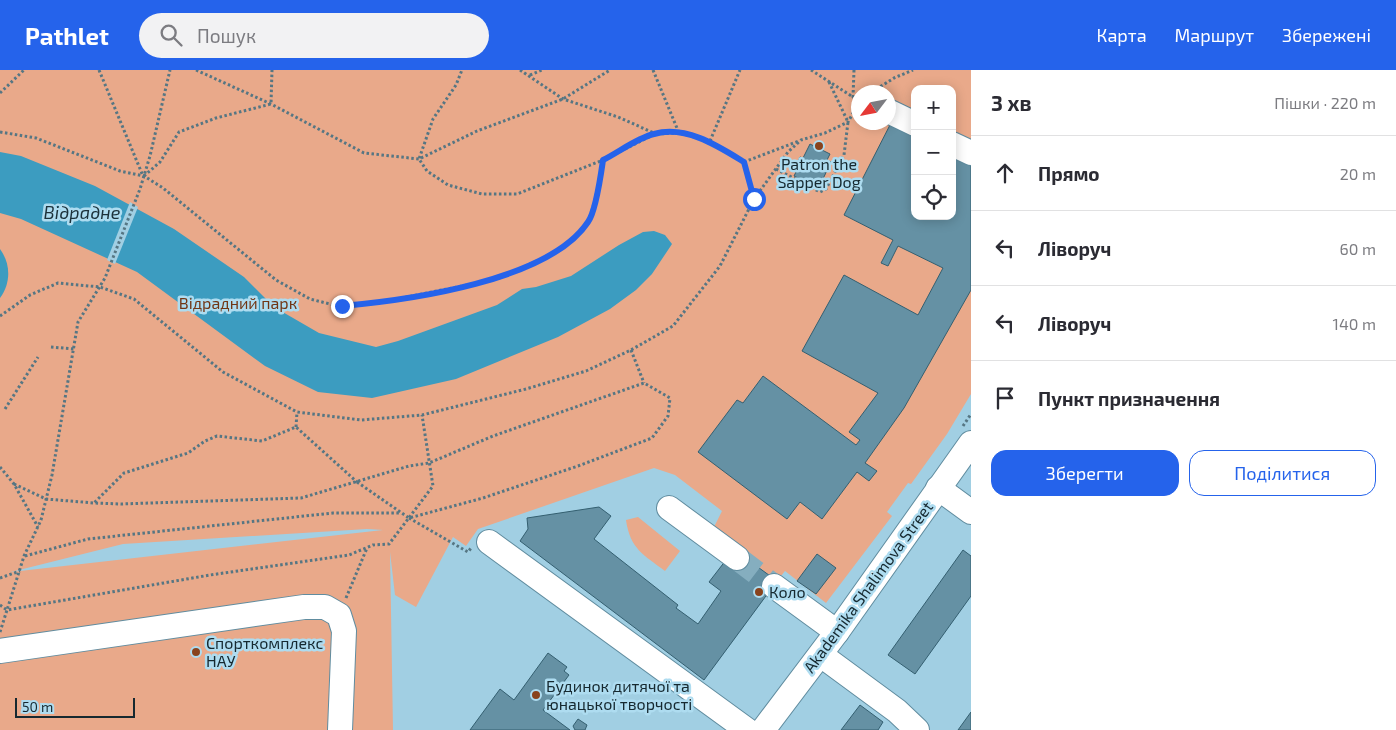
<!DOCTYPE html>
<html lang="uk">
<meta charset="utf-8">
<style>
body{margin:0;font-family:"Exo 2",sans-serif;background:#f2f2f3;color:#2b2b33}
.controls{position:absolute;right:15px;top:15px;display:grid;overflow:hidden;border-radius:10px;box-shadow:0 2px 12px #0003}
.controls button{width:45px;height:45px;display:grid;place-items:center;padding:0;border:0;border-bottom:1px solid #e1e1e2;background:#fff;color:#2b2b33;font:25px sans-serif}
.compass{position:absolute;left:851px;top:15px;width:45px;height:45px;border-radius:50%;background:#fff;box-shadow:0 2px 12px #0003;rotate:238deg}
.scale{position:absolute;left:15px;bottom:12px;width:120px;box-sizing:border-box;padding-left:5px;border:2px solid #162930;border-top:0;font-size:14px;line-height:18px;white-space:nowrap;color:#162930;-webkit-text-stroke:4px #aedcf0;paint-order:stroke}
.stop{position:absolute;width:15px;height:15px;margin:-11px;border:4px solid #2563eb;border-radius:50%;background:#fff}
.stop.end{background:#2563eb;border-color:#fff;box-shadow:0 1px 5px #0008}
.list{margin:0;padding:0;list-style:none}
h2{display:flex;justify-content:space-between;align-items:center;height:65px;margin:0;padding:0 20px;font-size:21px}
h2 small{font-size:16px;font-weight:400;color:#7c7c81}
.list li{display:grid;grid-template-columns:32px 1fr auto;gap:15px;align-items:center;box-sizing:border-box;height:75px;padding:0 20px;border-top:1px solid #e1e1e2}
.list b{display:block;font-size:19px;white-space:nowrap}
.list em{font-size:16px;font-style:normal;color:#7c7c81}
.actions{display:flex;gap:10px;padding:15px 20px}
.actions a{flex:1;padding:11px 0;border:1px solid #2563eb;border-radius:15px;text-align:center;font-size:18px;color:#2563eb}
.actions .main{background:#2563eb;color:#fff}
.icon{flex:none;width:28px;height:28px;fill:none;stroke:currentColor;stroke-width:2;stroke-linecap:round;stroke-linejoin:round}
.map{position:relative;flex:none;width:971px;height:660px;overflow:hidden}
header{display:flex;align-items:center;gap:30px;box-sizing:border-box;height:70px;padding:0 25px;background:#2563eb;color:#fff}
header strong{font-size:24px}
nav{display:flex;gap:28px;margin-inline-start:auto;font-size:18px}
.search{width:350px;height:45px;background:#f2f2f3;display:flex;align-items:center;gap:12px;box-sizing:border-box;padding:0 18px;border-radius:28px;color:#7c7c81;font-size:19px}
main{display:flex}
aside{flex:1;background:#fff}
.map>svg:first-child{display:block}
.green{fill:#e9a98a;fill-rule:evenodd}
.water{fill:#3c9cc0}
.pier{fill:#a1cfe3}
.building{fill:#6591a4;stroke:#345f70}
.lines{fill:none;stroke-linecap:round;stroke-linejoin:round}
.minor-tunnel{stroke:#85aebf;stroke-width:24;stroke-dasharray:24 12;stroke-linecap:butt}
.minor-casing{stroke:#608c9f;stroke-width:26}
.path{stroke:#567683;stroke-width:3;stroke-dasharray:2.5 2.5;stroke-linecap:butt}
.minor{stroke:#fff;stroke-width:24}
.route{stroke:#2563eb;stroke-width:6}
.poi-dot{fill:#89431d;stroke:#aedcf0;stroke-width:2}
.labels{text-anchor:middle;stroke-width:5;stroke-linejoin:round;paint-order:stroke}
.poi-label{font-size:16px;fill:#162930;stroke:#aedcf0;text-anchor:start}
.park-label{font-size:16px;fill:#713615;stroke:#aedcf0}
.street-label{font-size:16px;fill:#162930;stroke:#aedcf0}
.water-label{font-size:18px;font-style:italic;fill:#1c313a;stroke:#aedcf0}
</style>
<header>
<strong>Pathlet</strong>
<div class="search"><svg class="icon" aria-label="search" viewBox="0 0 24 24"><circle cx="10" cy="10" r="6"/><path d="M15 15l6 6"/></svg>Пошук</div>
<nav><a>Карта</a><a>Маршрут</a><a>Збережені</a></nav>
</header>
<main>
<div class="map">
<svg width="971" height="660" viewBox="0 0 971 660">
<rect width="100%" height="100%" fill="#a1cfe3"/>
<g class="green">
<path d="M 0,0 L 971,0 L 971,324 L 947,364 L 911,414 L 908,413 L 887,442 L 892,446 L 826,533 L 785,501 L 777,511 L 712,461 L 722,441 L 675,405 L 654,398 L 478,459 L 466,476 L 453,467 L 416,537 L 395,525 L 390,482 L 393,660 L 0,660 ZM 915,19 L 952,19 L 952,146 L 915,146 ZM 858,22 L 888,22 L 888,52 L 858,52 ZM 367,459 L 383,460 L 11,502 L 123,474 Z"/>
<path d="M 638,447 L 680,481 L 665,501 C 644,485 630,479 626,450 Z"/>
</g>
<g class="water">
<path d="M 0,82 L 21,86 L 95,116 L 174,159 L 244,207 L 274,237 L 319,263 L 376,277 L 398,271 L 497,235 L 522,219 L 536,217 L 571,206 L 619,175 L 643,162 L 654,161 L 665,165 L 672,174 L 652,204 L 636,220 L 610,239 L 558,267 L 456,309 L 372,328 L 318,322 L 265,296 L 137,202 L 21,149 L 0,143 Z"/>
<path d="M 0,179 C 11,194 11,213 0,228 Z"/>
</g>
<path class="pier" d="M 130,132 L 138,137 L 115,194 L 107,190 Z"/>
<g class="building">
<path d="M 892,51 L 915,63 L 915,146 L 952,146 L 952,83 L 971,92 L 971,220 L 904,338 L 865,393 L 877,401 L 869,411 L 857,402 L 822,449 L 800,432 L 787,449 L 698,382 L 737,330 L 743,333 L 763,306 L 856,375 L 860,370 L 849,362 L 878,323 L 802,281 L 844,205 L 918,245 L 943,198 L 898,176 L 888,196 L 881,193 L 893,170 L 844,145 Z"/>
<path d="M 810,74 L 830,84 L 827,90 L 831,92 L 822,111 L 817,109 L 814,116 L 794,106 L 796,102 L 794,100 L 800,87 L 803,88 Z"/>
<path d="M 599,437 L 611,446 L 594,469 L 678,535 L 676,538 L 698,554 L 721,521 L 709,512 L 726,490 L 740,484 L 777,511 L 704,610 L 520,471 L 528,459 L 527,448 Z"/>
<path d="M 963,480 L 971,486 L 971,526 L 915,604 L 888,585 Z"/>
<path d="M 817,484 L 836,498 L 816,524 L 797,511 Z"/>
<path d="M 548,583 L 567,597 L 564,601 L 569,605 L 543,640 L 570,660 L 470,660 L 500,619 L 514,630 Z"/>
<path d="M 860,635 L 883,652 L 878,660 L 841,660 Z"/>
<path d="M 971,642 L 971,660 L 958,660 Z"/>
<path d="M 578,649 L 587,655 L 585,660 L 575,660 L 573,656 Z"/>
</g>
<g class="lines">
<path class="minor-tunnel" d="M 737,488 L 774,516"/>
<defs>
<g id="minor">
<path d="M 888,41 L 915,54"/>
<path d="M 952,74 L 971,83"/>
<path d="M 938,418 L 971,442"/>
<path d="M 669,438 L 737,488"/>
<path d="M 489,472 L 747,660"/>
<path d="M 774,516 L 837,562"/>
<path d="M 0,581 L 304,537 L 325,537 L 339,545 L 344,561 L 340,660"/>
<path d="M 825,588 L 897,641 L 917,660"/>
<path d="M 763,660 L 837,562 L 971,373"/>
</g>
</defs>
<use href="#minor" class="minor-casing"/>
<g class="path">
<path d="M 99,0 L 143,106"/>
<path d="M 196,0 L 271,34 L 364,83 L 419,89 L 477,61 L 563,29 L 610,0"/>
<path d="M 520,0 L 563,29 L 618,47 L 654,63"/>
<path d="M 653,0 L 679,63"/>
<path d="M 811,0 L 853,27"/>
<path d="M 854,0 L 853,27 L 858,29"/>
<path d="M 530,5 L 542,0"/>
<path d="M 872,22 L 894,8 L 913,0"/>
<path d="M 0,23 L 24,0"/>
<path d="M 0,62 L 36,68 L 120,101 L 144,106 L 163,118 L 276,210 L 310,229 L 342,237 L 377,233 L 497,209 L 548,186 L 567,174 L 589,152 L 600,110 L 603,90"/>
<path d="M 710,71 L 740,0"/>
<path d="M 744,92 L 799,71"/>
<path d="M 776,99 L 820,122 L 826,119 L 844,85 L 848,52 L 829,12"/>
<path d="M 144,106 L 160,92 L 179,62 L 216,48 L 271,34 L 272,0"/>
<path d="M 754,129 L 788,82 L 801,70 L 825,63 L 848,52 L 858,34"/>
<path d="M 0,246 L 30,225 L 58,213 L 100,217 L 134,229 L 223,302 L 297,342 L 361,350 L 422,345 L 526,319 L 586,301 L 631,280 L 673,256 L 720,196 L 754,129 L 744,92 L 710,71 L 679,63 L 655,64 L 603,90 L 517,124 L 482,124 L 448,115 L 427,101 L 419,89 L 433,49 L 456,15 L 462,0"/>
<path d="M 51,277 L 74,279"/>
<path d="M 631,280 L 644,313"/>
<path d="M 5,339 L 38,287"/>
<path d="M 963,356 L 971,344"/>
<path d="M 296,357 L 297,342"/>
<path d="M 0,397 L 14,414 L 38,457"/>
<path d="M 357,412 L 409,448 L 483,428 L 578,396 L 652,368 L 668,346 L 670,328 L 644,313 L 493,366 L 429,393 L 409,396 L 301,428 L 121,434 L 94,433 L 124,403 L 188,383 L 205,371 L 217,366 L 262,371 L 296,357 L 357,412"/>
<path d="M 14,414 L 46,429 L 94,433"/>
<path d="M 409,448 L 468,482 L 471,478"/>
<path d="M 25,486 L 88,469 L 333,443 L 400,443"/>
<path d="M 0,508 L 20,501"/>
<path d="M 346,528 L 367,478"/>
<path d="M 0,535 L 7,540 L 24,486 L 41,450 L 52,405 L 78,252 L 105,208 L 140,119 L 150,86 L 170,0"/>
<path d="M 0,562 L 7,540 L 210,505 L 349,485 L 373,475 L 389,474 L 433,416 L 422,345"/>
</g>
<use href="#minor" class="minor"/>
</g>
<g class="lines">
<path class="route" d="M 342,236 C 409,230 549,211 588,152 C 596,141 601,104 603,90 C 619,82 637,68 654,64 C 686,55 718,76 744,92 L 754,129"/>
</g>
<g class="poi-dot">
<circle cx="819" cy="76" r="5"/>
<circle cx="759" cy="522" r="5"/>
<circle cx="196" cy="582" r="5"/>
<circle cx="536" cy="625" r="5"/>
</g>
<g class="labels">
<g class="poi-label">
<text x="819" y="100" text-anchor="middle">Patron the<tspan x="819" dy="18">Sapper Dog</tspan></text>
<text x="769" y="528">Коло</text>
<text x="206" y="579">Спорткомплекс<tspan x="206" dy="18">НАУ</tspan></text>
<text x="546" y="622">Будинок дитячої та<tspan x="546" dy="18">юнацької творчості</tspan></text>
</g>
<g class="park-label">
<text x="238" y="239">Відрадний парк</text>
</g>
<g class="street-label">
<text transform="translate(868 517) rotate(-54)" y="6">Akademika Shalimova Street</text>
</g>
<g class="water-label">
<text x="82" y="149">Відрадне</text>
</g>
</g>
</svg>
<div class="controls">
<button>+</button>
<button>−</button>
<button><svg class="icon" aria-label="locate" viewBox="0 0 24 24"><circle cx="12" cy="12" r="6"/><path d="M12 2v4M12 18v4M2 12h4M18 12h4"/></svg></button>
</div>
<svg class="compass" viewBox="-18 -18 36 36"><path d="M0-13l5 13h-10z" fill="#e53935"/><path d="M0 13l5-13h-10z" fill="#7c7c81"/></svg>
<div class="scale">50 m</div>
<div class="stop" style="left:754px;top:129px"></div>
<div class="stop end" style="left:342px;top:236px"></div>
</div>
<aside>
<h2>3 хв<small>Пішки · 220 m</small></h2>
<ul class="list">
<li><svg class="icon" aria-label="ahead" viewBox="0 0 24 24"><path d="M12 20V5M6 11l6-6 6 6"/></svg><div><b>Прямо</b></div><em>20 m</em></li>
<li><svg class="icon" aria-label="left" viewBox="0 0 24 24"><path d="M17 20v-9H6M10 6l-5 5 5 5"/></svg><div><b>Ліворуч</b></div><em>60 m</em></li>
<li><svg class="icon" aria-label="left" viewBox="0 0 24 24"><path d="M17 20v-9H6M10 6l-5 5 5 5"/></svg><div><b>Ліворуч</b></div><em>140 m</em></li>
<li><svg class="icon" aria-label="arrive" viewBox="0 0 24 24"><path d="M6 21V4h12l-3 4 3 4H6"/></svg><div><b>Пункт призначення</b></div></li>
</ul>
<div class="actions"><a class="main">Зберегти</a><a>Поділитися</a></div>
</aside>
</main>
